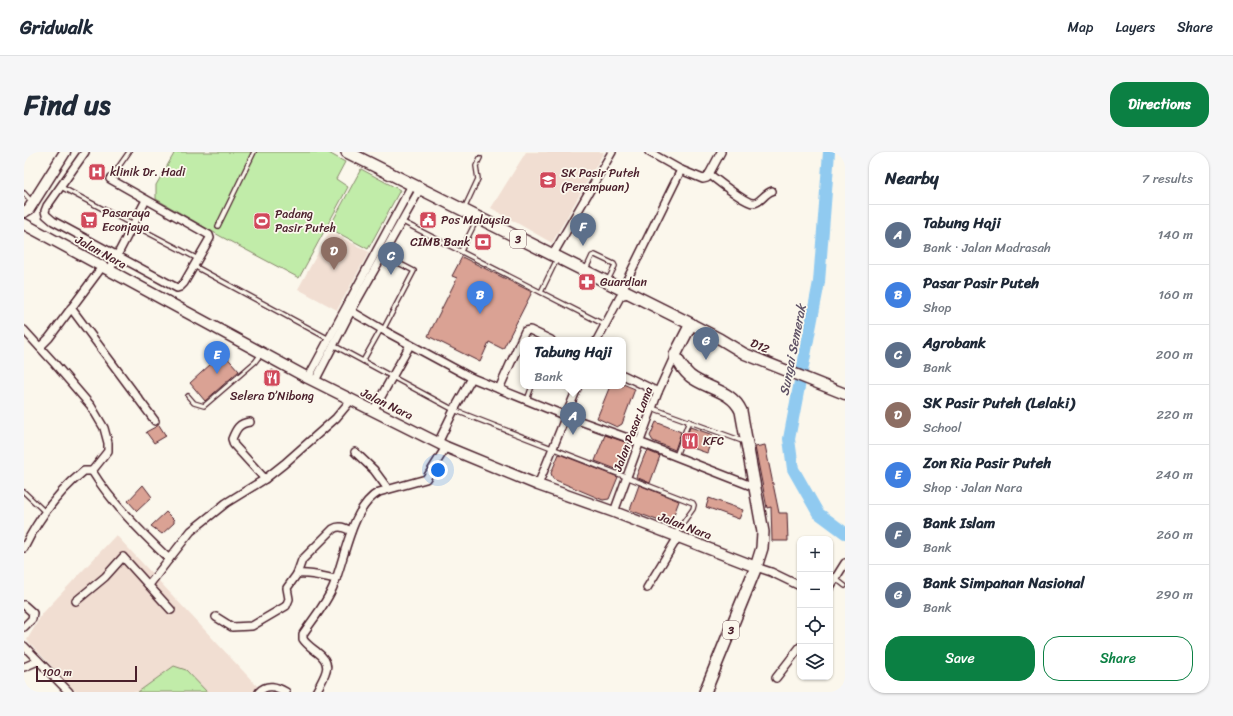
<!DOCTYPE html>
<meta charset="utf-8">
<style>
body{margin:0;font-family:Sriracha,sans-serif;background:#f6f6f7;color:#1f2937}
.controls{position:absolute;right:12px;bottom:12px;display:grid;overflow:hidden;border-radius:8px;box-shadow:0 1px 3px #0004}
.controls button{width:36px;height:36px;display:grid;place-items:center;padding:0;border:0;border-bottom:1px solid #e0e1e3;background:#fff;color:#1f2937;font:20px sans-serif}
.scale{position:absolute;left:12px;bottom:10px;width:101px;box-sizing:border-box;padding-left:4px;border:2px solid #4a1f2b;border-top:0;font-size:11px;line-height:14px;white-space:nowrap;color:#4a1f2b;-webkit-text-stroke:3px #fbf7ec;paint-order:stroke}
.you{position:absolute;left:414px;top:318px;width:14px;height:14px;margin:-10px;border:3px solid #fff;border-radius:50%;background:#1a73e8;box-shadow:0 0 0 6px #1a73e833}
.badge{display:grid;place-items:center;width:26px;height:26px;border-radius:50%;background:#0b8043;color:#fff;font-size:13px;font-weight:700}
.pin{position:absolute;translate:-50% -33px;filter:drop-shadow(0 1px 2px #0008)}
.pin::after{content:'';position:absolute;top:21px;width:14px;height:12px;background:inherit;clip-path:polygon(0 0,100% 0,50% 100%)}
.popup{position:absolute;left:496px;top:185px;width:106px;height:52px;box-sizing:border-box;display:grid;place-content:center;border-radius:8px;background:#fff;filter:drop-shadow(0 1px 3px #0005);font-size:13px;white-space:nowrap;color:#747a83}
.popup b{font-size:15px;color:#1f2937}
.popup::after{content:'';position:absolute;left:50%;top:100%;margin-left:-8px;border:8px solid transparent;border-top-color:#fff}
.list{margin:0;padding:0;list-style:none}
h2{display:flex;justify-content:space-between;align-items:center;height:52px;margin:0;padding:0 16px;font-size:17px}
h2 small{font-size:13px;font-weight:400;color:#747a83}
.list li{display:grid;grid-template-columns:26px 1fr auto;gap:12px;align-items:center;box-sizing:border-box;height:60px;padding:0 16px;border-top:1px solid #e0e1e3}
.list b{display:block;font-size:15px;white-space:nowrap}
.list p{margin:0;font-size:13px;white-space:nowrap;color:#747a83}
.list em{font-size:13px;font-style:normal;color:#747a83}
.actions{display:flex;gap:8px;padding:12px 16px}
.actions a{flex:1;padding:9px 0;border:1px solid #0b8043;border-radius:16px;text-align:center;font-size:14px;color:#0b8043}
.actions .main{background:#0b8043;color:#fff}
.icon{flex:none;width:22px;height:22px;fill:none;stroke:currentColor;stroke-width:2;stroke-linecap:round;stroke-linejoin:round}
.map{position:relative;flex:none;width:821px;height:540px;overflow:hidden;border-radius:16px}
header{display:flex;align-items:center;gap:24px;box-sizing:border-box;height:56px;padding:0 20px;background:#fff;border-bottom:1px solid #e0e1e3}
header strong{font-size:19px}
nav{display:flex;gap:22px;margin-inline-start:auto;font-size:14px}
.intro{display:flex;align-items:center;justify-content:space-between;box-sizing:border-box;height:96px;padding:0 24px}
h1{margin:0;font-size:28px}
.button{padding:10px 18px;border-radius:16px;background:#0b8043;color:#fff;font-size:14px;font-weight:700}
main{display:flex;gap:24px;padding:0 24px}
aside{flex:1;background:#fff;border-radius:16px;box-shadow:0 1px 3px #0004}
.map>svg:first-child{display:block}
.built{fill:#f1ded2}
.green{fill:#c1eca9;stroke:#86866a}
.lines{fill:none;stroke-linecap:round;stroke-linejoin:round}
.river{stroke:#90caf0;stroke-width:12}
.building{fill:#daa294;stroke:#4a1f2b}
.lane-casing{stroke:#4a1f2b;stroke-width:6}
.street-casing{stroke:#4a1f2b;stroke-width:10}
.secondary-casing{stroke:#4a1f2b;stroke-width:13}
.primary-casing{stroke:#4a1f2b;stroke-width:14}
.lane{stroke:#fbf7ec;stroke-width:3.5}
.street{stroke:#fbf7ec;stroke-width:7}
.secondary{stroke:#fbf7ec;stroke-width:10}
.primary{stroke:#fbf7ec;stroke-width:11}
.labels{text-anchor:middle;stroke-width:3.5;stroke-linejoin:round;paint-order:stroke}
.shield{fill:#fbf7ec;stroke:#7f6065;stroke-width:1}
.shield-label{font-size:11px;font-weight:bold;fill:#4a1f2b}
.poi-label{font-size:12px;fill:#4a1f2b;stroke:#fbf7ec;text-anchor:start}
.street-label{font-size:12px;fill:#4a1f2b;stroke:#fbf7ec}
.water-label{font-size:13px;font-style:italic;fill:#5f5266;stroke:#fbf7ec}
</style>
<header>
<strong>Gridwalk</strong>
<nav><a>Map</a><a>Layers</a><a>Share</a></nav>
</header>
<div class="intro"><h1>Find us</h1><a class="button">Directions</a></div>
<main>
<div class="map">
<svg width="821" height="540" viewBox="0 0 821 540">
<rect width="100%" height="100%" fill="#fbf7ec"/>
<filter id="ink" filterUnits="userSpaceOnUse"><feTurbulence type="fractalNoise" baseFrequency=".025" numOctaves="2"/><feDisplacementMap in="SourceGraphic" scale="8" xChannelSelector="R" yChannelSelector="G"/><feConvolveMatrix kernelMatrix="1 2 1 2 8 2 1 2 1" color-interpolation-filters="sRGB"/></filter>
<g filter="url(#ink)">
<g class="built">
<path d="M 502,0 L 580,0 L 528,91 L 467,56 Z"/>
<path d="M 306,79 L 345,100 L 313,158 L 274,137 Z"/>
<path d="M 92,383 L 234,535 L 229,540 L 52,540 L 3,488 L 18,462 Z"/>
</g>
<g class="green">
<path d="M 151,0 L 303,0 L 321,10 L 312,27 L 324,35 L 275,126 L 196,84 L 132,47 L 132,33 Z"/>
<path d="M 337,17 L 376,38 L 344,97 L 305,76 Z"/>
<path d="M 150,514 L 162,518 L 183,540 L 114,540 Z"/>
</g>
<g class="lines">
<path class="river" d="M 805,0 L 795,130 L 765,287 L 769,317 L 794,361 L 821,381"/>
</g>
<g class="building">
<path d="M 438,105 L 508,140 L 479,197 L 465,190 L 456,210 L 404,184 L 433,126 L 428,124 Z"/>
<path d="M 199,201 L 215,219 L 181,249 L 166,231 Z"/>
<path d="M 248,218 L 256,223 L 249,234 L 241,230 Z"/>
<path d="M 599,232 L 611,237 L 598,272 L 593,275 L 573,266 L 586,234 L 599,234 Z"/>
<path d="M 632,270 L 657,280 L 651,298 L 629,289 L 626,284 Z"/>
<path d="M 135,273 L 142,284 L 130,291 L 122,280 Z"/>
<path d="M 666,275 L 689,283 L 683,301 L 660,293 Z"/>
<path d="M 581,283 L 604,291 L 605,297 L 597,319 L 571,309 Z"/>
<path d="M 741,293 L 755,361 L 763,361 L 764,389 L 748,389 L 747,355 L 743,356 L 731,295 Z"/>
<path d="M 624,299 L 636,304 L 626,331 L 612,325 L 621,302 Z"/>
<path d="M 535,302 L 594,325 L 585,347 L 579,348 L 529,327 L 527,321 Z"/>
<path d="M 119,333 L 128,345 L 113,359 L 104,349 Z"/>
<path d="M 615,333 L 655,349 L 646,373 L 606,358 Z"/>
<path d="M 685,346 L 719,358 L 715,367 L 682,355 Z"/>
<path d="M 142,360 L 150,368 L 150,371 L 138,382 L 127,374 Z"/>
</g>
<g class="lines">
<defs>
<g id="lane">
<path d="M 0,1 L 1,0"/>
<path d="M 86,27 L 105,0"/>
<path d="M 37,35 L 174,107"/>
<path d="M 0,41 L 8,50"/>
<path d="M 440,57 L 454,27 L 452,14 L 456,6"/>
<path d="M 377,69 L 581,173"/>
<path d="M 194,74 L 230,0"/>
<path d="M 437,99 L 453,67"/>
<path d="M 170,114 L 305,187"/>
<path d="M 562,117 L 568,104 L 571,103 L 590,112 L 591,114 L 584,128"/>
<path d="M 517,140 L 533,107"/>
<path d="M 359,178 L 390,119 L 359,103"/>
<path d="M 309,193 L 430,258 L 669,351 L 670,353 L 669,357 L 651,382"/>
<path d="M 339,209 L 357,177"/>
<path d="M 164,244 L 170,251 L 180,254 L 231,210 L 237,202"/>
<path d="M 503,248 L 508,234"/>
<path d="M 628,256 L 721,290"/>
<path d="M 652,304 L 665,269"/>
<path d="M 0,340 L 21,360"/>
<path d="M 810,428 L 816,430 L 821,434"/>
</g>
<g id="street">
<path d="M 61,0 L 23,54 L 21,59 L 22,63 L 29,69 L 153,136 L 156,135 L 160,131 L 186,86 L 185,83 L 86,27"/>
<path d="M 625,0 L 657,18 L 679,27 L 683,26 L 697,0"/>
<path d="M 685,22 C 693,28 722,52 730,51 C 736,51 741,41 748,39"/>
<path d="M 528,104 L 588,0"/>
<path d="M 85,119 L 122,48"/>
<path d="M 598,138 L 657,18"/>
<path d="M 47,156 L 131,269"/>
<path d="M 327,159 L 359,178 L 448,226 L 542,264 L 615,290 L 730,335"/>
<path d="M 0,178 L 31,212 L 67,254 L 80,276 L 84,291 L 84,299 L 68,319 C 87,350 118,381 145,407 L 167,379 L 202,351 L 241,327 L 260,312 L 312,266 L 327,248"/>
<path d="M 573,188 L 596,145 L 599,143 L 606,142"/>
<path d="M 16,195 L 25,186 L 78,115"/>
<path d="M 599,223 L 634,240"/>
<path d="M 284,226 L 388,33"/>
<path d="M 291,229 L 327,159 L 396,37"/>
<path d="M 475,237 L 501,179 L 506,178 L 527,188"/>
<path d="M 349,259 L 386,193"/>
<path d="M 226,270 C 215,271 212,277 208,287 L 210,293 L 241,327"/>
<path d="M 414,291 L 430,258 L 448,226"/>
<path d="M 331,300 L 350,318 L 364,337"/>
<path d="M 514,333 L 554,234"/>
<path d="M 590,360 L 634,240 L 651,203"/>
<path d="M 0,396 C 15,365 33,341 60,319 L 68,319"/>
<path d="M 732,415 L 747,420 L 776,434"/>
<path d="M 273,422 L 278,408 L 309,377 C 316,373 321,376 327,379"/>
<path d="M 125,433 L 145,407"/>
<path d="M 806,435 L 821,411"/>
<path d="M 623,436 L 654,385"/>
<path d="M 52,449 L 81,425 L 99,405 L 147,458"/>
<path d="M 0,453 L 9,461 L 8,467 L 0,475"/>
<path d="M 192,465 L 208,475 L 228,474 L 262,454 L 265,447 L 263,436 L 273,422 C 287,420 299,425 312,427"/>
<path d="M 0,494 L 45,540"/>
<path d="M 0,515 L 14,509"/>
<path d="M 752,526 L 776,495"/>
<path d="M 235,540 C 243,531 253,535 262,540"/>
<path d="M 292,540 C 300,524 311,513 293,500 C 288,496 282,492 279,487 L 279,482 C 289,467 302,452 309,435 C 321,407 327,355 355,340 L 402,327 L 422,295"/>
</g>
<g id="secondary">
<path d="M 0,60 L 5,57 L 41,0"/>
<path d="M 0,72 L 284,226 L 422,295 L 514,333 L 590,360 L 732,415"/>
<path d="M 667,172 L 696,187 L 721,202 L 821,242"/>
</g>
<path id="primary" d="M 323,0 L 667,172 L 651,203 C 655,211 659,218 666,224 C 682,237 708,238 717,259 L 739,380 L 738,396 L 732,415 L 681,540"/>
</defs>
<use href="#lane" class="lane-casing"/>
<use href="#street" class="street-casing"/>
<use href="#secondary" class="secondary-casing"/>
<use href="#primary" class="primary-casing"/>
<use href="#lane" class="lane"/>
<use href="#street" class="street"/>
<use href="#secondary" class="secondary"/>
<use href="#primary" class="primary"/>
</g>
</g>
<defs>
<symbol id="hospital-square" viewBox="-11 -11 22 22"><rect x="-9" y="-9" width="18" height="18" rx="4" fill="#d1495b" stroke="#fbf7ec"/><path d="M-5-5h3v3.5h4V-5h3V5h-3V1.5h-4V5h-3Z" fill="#fff"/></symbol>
<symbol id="school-square" viewBox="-11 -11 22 22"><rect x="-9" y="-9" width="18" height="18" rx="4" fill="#d1495b" stroke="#fbf7ec"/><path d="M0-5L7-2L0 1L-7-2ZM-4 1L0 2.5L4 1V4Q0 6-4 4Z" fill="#fff"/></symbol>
<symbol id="supermarket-square" viewBox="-11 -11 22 22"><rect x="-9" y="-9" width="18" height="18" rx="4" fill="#d1495b" stroke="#fbf7ec"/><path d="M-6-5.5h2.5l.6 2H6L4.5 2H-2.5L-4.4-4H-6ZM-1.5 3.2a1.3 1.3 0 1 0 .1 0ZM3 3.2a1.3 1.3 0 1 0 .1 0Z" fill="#fff"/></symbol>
<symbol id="civic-square" viewBox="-11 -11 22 22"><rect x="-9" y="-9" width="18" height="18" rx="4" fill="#d1495b" stroke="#fbf7ec"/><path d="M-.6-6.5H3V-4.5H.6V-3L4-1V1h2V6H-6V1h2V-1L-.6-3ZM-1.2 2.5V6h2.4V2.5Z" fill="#fff"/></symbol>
<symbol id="stadium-square" viewBox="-11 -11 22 22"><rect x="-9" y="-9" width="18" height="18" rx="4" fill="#d1495b" stroke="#fbf7ec"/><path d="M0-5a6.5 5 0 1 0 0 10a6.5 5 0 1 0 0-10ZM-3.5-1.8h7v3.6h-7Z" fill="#fff"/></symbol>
<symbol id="bank-square" viewBox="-11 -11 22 22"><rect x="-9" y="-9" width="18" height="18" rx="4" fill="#d1495b" stroke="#fbf7ec"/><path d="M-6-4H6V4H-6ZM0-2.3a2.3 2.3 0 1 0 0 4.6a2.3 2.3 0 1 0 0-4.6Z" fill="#fff"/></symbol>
<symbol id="pharmacy-square" viewBox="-11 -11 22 22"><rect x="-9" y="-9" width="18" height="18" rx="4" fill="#d1495b" stroke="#fbf7ec"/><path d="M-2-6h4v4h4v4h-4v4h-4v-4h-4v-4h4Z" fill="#fff"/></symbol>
<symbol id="restaurant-square" viewBox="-11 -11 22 22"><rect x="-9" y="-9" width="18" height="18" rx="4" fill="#d1495b" stroke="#fbf7ec"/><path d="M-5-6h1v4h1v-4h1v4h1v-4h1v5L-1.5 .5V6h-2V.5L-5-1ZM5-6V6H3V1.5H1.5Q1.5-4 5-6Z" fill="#fff"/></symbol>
</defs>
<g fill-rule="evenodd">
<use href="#hospital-square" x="63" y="10" width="20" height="20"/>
<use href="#school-square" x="514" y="18" width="20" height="20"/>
<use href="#supermarket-square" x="55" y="58" width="20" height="20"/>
<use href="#civic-square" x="394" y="58" width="20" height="20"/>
<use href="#stadium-square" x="228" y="59" width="20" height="20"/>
<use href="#bank-square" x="449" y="80" width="20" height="20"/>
<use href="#pharmacy-square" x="553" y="120" width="20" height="20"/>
<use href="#restaurant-square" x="238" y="216" width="20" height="20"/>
<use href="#restaurant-square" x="656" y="279" width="20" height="20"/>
</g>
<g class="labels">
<g class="shield">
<rect x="486" y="78" width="16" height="18" rx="3"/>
<rect x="699" y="469" width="16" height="18" rx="3"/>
</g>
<g class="shield-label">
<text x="494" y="91">3</text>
<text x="707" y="482">3</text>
</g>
<g class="poi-label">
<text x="86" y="24">klinik Dr. Hadi</text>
<text x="537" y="25">SK Pasir Puteh<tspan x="537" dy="14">(Perempuan)</tspan></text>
<text x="78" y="65">Pasaraya<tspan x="78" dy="14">Econjaya</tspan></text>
<text x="251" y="66">Padang<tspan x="251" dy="14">Pasir Puteh</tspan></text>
<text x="417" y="72">Pos Malaysia</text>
<text x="446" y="94" text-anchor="end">CIMB Bank</text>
<text x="576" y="134">Guardian</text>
<text x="248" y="248" text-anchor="middle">Selera D’Nibong</text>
<text x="679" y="293">KFC</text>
</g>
<g class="street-label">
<text transform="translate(77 100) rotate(29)" y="4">Jalan Nara</text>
<text transform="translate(736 194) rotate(24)" y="4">D12</text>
<text transform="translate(363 252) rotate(26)" y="4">Jalan Nara</text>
<text transform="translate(609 277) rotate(-69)" y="4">Jalan Pasar Lama</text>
<text transform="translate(661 374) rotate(21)" y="4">Jalan Nara</text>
</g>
<g class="water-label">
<text transform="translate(768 198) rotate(-79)" y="5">Sungai Semerak</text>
</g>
</g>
</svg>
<div class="controls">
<button>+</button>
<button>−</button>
<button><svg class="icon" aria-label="locate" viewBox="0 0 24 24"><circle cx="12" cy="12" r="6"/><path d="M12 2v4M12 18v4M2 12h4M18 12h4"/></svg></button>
<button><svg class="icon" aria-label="layers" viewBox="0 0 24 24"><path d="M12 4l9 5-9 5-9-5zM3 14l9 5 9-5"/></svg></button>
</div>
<div class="scale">100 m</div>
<div class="you"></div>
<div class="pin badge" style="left:549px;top:283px;background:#5c6f8a">A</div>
<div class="popup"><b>Tabung Haji</b>Bank</div>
<div class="pin badge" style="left:456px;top:162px;background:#3f7fe0">B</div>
<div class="pin badge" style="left:367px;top:123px;background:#5c6f8a">C</div>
<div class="pin badge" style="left:310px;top:118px;background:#8d6e63">D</div>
<div class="pin badge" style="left:193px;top:222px;background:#3f7fe0">E</div>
<div class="pin badge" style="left:559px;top:94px;background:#5c6f8a">F</div>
<div class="pin badge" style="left:682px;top:208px;background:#5c6f8a">G</div>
</div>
<aside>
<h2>Nearby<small>7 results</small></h2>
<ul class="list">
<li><span class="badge" style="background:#5c6f8a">A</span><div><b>Tabung Haji</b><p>Bank · Jalan Madrasah</p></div><em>140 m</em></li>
<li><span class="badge" style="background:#3f7fe0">B</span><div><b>Pasar Pasir Puteh</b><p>Shop</p></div><em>160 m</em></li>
<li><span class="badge" style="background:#5c6f8a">C</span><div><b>Agrobank</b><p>Bank</p></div><em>200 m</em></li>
<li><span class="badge" style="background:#8d6e63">D</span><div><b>SK Pasir Puteh (Lelaki)</b><p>School</p></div><em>220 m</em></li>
<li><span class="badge" style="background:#3f7fe0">E</span><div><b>Zon Ria Pasir Puteh</b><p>Shop · Jalan Nara</p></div><em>240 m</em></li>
<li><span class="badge" style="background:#5c6f8a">F</span><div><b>Bank Islam</b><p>Bank</p></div><em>260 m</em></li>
<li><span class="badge" style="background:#5c6f8a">G</span><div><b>Bank Simpanan Nasional</b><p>Bank</p></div><em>290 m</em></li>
</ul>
<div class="actions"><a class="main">Save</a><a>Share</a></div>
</aside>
</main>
